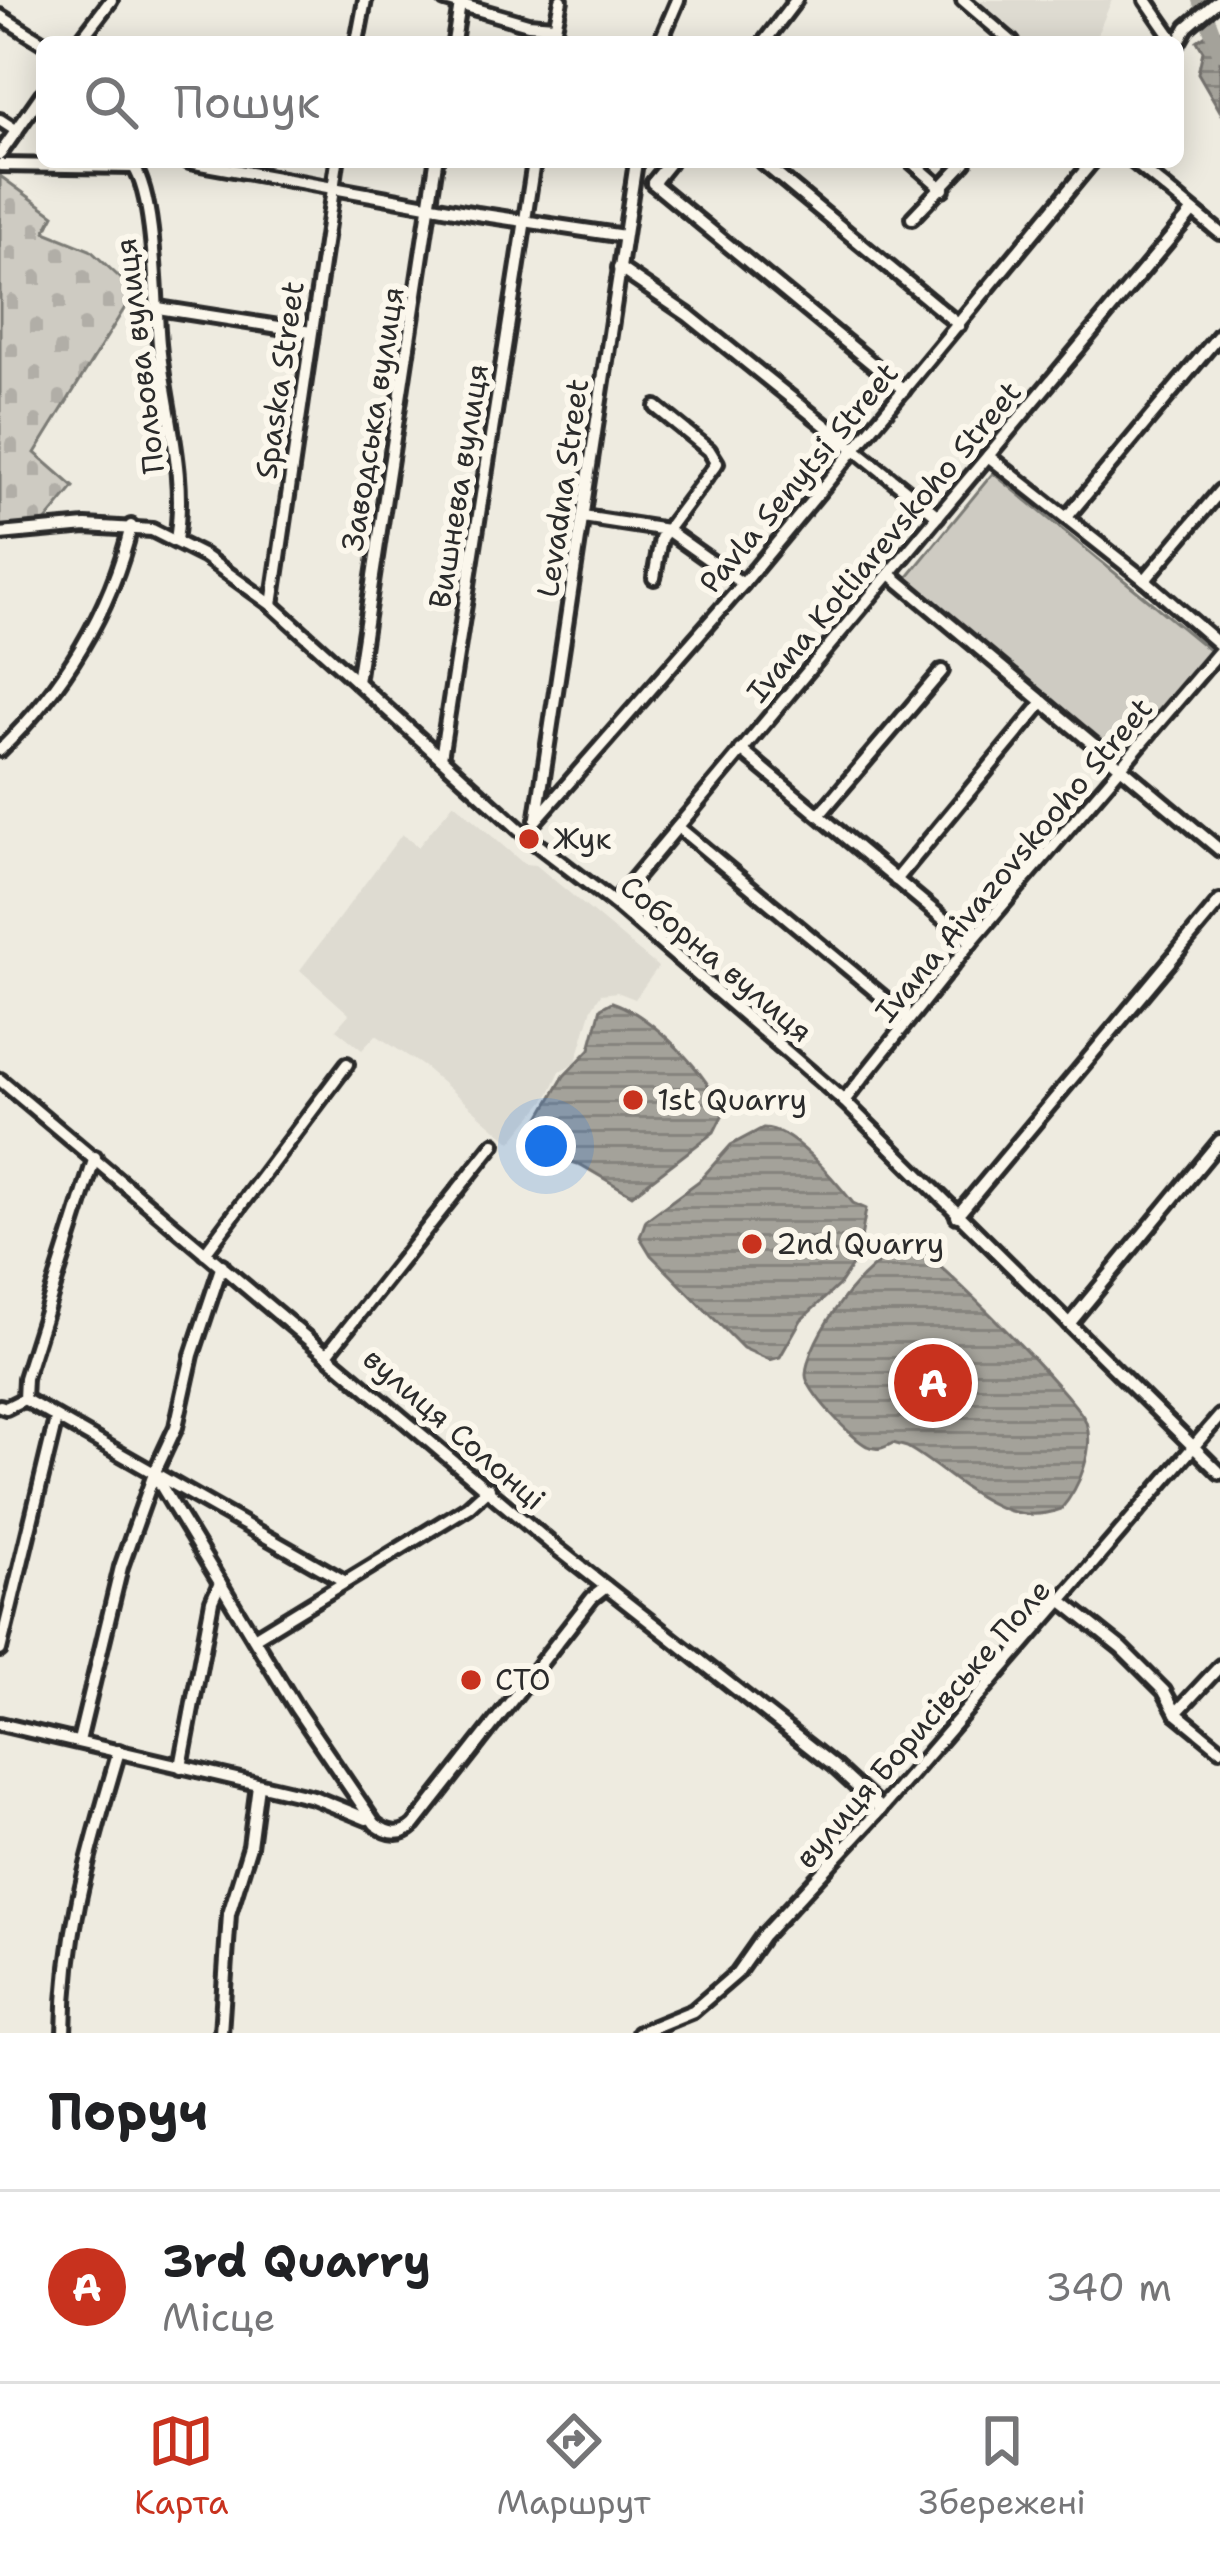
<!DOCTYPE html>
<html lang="uk">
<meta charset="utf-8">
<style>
body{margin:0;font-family:"Shantell Sans",sans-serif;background:#f2f2f2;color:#202124}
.you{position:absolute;left:546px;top:1146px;width:42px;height:42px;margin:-30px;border:9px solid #fff;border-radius:50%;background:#1a73e8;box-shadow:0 0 0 18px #1a73e833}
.badge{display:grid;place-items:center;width:78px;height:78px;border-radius:50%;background:#c8321e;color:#fff;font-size:39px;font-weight:700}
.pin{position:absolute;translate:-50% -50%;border:6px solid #fff;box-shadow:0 3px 12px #0006}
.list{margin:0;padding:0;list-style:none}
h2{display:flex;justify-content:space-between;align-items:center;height:156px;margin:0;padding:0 48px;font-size:51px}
h2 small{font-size:39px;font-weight:400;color:#757577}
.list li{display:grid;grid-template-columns:78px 1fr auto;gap:36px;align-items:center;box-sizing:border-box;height:192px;padding:0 48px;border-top:3px solid #e0e0e0}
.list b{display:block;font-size:45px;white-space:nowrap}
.list p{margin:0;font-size:39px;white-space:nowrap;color:#757577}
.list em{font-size:39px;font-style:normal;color:#757577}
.icon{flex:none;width:66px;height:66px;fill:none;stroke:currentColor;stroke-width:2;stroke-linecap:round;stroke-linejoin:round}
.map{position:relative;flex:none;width:1220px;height:2033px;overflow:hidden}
.search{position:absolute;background:#fff;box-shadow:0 6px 30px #0003;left:36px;right:36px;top:36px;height:132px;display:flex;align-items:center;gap:30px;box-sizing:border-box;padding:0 42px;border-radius:18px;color:#757577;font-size:45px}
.sheet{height:348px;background:#fff}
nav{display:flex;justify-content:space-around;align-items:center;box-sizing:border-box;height:168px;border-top:3px solid #e0e0e0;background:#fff;font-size:33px;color:#757577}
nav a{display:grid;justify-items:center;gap:6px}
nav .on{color:#c8321e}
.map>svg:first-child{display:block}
.built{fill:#dedbd1}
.green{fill:#cecbc2;stroke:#7c7b76;stroke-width:3}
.cemetery{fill:url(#cemetery-stones);stroke:#7c7b76;stroke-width:3}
.water{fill:url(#water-rules);stroke:#74726e;stroke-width:3}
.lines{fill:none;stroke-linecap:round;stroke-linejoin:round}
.river{stroke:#a4a29a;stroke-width:16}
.minor-casing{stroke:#2b2b2b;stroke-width:20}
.minor{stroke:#fbf7ec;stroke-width:10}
.poi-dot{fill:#c8321e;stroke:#fbf7ec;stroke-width:4.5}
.labels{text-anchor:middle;stroke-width:12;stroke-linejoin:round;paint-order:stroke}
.street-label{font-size:30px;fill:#2b2b2b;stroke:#fbf7ec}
.poi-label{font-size:30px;fill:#2b2b2b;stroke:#fbf7ec;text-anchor:start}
</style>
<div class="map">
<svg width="1220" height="2033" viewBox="0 0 1220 2033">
<defs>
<pattern id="cemetery-stones" width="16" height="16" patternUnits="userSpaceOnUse" patternTransform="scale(3)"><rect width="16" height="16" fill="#cecbc2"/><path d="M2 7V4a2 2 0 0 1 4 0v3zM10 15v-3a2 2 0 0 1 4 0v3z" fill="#b1aea7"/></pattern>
<pattern id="water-rules" width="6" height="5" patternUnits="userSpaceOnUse" patternTransform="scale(3)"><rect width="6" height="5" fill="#a4a29a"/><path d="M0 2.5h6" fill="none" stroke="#86847e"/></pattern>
</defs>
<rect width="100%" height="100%" fill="#eeebe0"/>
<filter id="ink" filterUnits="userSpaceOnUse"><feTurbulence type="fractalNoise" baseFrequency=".00833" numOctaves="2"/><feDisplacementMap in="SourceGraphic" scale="24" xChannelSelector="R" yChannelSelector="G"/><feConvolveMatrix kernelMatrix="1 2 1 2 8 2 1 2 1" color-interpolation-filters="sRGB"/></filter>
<g filter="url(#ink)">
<g class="built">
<path d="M 967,0 L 1112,0 L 1094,42 L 1017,42 Z"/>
<path d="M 454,803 L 524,864 L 536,865 L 658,967 L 635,999 L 617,992 L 601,994 L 592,1008 L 576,1062 L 560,1071 L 549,1095 L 511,1142 L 423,1066 L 376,1035 L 362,1050 L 336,1029 L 349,1014 L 300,970 L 402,834 L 418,847 Z"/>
</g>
<path class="green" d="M 993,473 L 1214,654 L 1120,765 L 902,584 Z"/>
<path class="cemetery" d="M 0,176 L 54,215 L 45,232 L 90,250 L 130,287 L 129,301 L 35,453 L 74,487 L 44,523 L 0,529 Z"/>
<g class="water">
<path d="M 1220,31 L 1220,111 L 1198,73 L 1203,51 L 1197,41 L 1206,35 L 1210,39 Z"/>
<path d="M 612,1002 C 653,1016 709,1074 723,1114 L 714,1132 L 632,1195 L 581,1165 L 550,1155 L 535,1138 L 539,1119 L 564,1076 L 590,1049 L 601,1008 Z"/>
<path d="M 763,1128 C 792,1127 835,1181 853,1203 L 866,1209 L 858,1256 L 839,1285 L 801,1320 L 780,1357 L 770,1360 L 743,1348 L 651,1255 L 640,1237 L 646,1220 L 699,1181 L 731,1145 Z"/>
<path d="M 901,1251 C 907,1253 913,1250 919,1251 C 935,1255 1079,1401 1086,1422 C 1095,1450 1079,1488 1061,1509 C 1000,1532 955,1474 907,1447 L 893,1443 C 884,1448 877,1451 867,1446 C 853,1440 806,1390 806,1375 C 807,1338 866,1259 901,1251 Z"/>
</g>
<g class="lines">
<path class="river" d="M 1200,0 L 1220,52"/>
<defs>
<g id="minor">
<path d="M 445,0 L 528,24 L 554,26"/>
<path d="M 963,0 L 1012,42"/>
<path d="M 1146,0 L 1175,42"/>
<path d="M 0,16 L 42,42"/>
<path d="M 79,42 L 111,0"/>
<path d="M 357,42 L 365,0"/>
<path d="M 454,42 L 460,4"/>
<path d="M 552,42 L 561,0"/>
<path d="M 660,42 L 678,0"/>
<path d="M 764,42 L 796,0"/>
<path d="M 1178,43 L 1187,27 L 1219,0"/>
<path d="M 0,120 L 17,131"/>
<path d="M 0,154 L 42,94"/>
<path d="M 189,162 L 477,214 L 624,236"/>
<path d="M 762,162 L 959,325"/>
<path d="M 912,162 L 943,189"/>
<path d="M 1134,162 L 1220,233"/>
<path d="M 0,165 L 134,167"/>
<path d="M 134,167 C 156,200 155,302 159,344 C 165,410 187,473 176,540"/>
<path d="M 653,183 L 904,390"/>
<path d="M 653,183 L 670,162"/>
<path d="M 912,218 L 965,162"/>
<path d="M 619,268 L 688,315 L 938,516"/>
<path d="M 158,308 L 311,332"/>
<path d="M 988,456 L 1145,580 L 1220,645"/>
<path d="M 583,517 L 667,530 L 743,584"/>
<path d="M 1067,517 L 1220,334"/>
<path d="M 0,534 L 86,526 L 152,530 L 204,556 L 272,605 L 529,838 L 614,903 L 844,1101 L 1220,1473"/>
<path d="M 890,574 L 1220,850"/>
<path d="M 654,578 L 661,538 L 717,463 L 709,450 L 656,407"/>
<path d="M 1145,580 L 1220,491"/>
<path d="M 272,605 L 337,162"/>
<path d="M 357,682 L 436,162"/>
<path d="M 0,750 C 62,690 111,612 131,526"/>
<path d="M 741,750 L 971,942"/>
<path d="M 441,758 L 534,162"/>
<path d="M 820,814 L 942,671"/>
<path d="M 537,817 L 636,162"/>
<path d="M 536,820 L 743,584 L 1092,162"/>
<path d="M 678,827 L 909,1019"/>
<path d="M 896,880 L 1043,702"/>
<path d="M 614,903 L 1192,212"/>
<path d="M 0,1080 L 549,1542 L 834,1766 L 881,1809"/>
<path d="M 844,1101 L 971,942 L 1220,651"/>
<path d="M 957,1216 L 1220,901"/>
<path d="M 205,1253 L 347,1064"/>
<path d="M 1069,1324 L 1220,1141"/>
<path d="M 328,1353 L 494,1144"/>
<path d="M 24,1399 L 344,1581"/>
<path d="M 0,1406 L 6,1408 L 24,1399 L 25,1378 L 95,1157"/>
<path d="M 154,1474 L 296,1708 L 375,1824 C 388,1834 401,1837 414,1825 L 592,1598 L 606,1587"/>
<path d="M 1062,1601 L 1121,1648 L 1164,1691 L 1176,1713 L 1220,1749"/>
<path d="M 254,1638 L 468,1507 L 489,1488"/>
<path d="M 0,1650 L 56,1419"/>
<path d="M 1176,1713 L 1220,1666"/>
<path d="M 0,1724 L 313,1797 L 367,1819"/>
<path d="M 79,1741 L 121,1567 L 154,1474 L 176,1427 L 192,1355 L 222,1265"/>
<path d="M 181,1767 L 212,1601 L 220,1583"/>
<path d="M 64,2033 C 65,1928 90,1850 119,1751"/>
<path d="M 221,2033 L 229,1914 L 250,1846 L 258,1785"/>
<path d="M 639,2033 L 693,2011 L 737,1973 L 763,1936 L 881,1809 L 1220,1416"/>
</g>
</defs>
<use href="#minor" class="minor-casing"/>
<use href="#minor" class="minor"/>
</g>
</g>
<g class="poi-dot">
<circle cx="529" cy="839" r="12"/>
<circle cx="633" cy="1100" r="12"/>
<circle cx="752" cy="1244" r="12"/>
<circle cx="471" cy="1680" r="12"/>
</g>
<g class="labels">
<g class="street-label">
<text transform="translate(140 356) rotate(-97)" y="10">Польова вулиця</text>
<text transform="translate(280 380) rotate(-82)" y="10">Spaska Street</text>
<text transform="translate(373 419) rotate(-81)" y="10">Заводська вулиця</text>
<text transform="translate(799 478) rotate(-50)" y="10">Pavla Senytsi Street</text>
<text transform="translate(459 486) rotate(-81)" y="10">Вишнева вулиця</text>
<text transform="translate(563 488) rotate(-82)" y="10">Levadna Street</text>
<text transform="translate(884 542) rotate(-50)" y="10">Ivana Kotliarevskoho Street</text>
<text transform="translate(1014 860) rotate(-50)" y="10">Ivana Aivazovskooho Street</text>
<text transform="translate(716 959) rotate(40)" y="10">Соборна вулиця</text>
<text transform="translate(454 1429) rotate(41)" y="10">вулиця Солонці</text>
<text transform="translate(923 1724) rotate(-49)" y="10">вулиця Борисівське Поле</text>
</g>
<g class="poi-label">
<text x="553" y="849">Жук</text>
<text x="657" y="1110">1st Quarry</text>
<text x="776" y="1254">2nd Quarry</text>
<text x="495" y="1690">СТО</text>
</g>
</g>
</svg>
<div class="you"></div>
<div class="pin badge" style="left:933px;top:1383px">A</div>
<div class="search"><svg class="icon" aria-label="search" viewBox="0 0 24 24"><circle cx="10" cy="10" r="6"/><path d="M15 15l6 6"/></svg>Пошук</div>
</div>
<section class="sheet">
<h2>Поруч<small></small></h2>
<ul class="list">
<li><span class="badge">A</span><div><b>3rd Quarry</b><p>Місце</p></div><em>340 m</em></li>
</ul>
</section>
<nav>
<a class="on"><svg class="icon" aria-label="map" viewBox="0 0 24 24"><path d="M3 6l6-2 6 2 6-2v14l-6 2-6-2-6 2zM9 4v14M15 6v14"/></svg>Карта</a>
<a><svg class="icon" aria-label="directions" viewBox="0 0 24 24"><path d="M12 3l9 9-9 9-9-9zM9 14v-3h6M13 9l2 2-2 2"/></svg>Маршрут</a>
<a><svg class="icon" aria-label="saved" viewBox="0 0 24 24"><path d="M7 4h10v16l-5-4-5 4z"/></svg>Збережені</a>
</nav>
